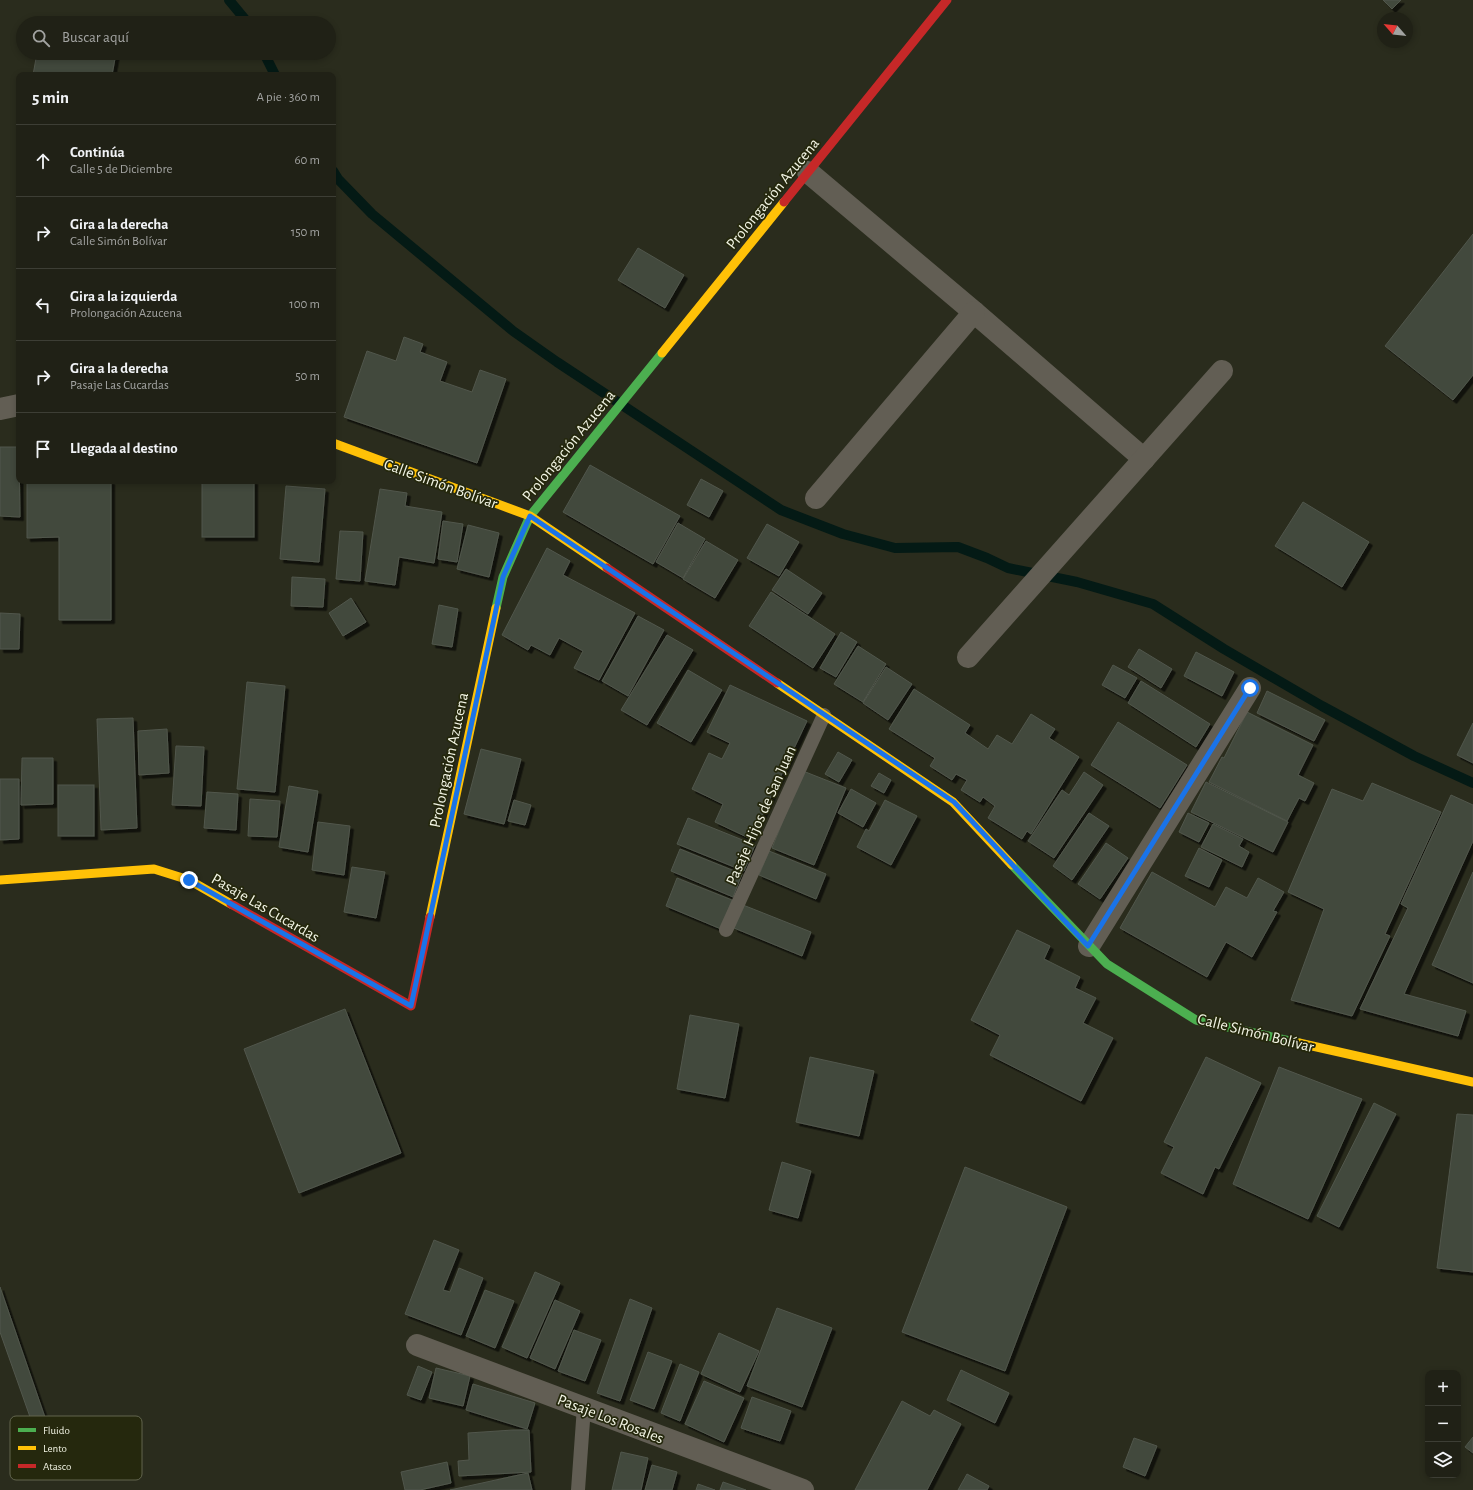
<!DOCTYPE html>
<html lang="es">
<meta charset="utf-8">
<style>
body{margin:0;font-family:"Alegreya Sans",sans-serif;background:#2d2e23;color:#f1f3f6}
.controls{position:absolute;right:12px;bottom:12px;display:grid;overflow:hidden;border-radius:8px;box-shadow:0 2px 6px #0003}
.controls button{width:36px;height:36px;display:grid;place-items:center;padding:0;border:0;border-bottom:1px solid #3d3e35;background:#202116;color:#f1f3f6;font:20px sans-serif}
.compass{position:absolute;left:1377px;top:12px;width:36px;height:36px;border-radius:50%;background:#202116;box-shadow:0 2px 6px #0003;rotate:298deg}
.stop{position:absolute;width:12px;height:12px;margin:-9px;border:3px solid #1a73e8;border-radius:50%;background:#fff}
.stop.end{background:#1a73e8;border-color:#fff;box-shadow:0 1px 4px #0008}
.list{margin:0;padding:0;list-style:none}
h2{display:flex;justify-content:space-between;align-items:center;height:52px;margin:0;padding:0 16px;font-size:17px}
h2 small{font-size:13px;font-weight:400;color:#a2a3a1}
.list li{display:grid;grid-template-columns:26px 1fr auto;gap:12px;align-items:center;box-sizing:border-box;height:72px;padding:0 16px;border-top:1px solid #3d3e35}
.list b{display:block;font-size:15px;white-space:nowrap}
.list p{margin:0;font-size:13px;white-space:nowrap;color:#a2a3a1}
.list em{font-size:13px;font-style:normal;color:#a2a3a1}
.icon{flex:none;width:22px;height:22px;fill:none;stroke:currentColor;stroke-width:2;stroke-linecap:round;stroke-linejoin:round}
.map{position:relative;flex:none;width:1473px;height:1490px;overflow:hidden}
.search{position:absolute;background:#202116;box-shadow:0 2px 6px #0003;left:16px;top:16px;width:320px;height:44px;display:flex;align-items:center;gap:10px;box-sizing:border-box;padding:0 14px;border-radius:22px;color:#a2a3a1;font-size:15px}
.panel{position:absolute;background:#202116;box-shadow:0 2px 6px #0003;left:16px;top:72px;width:320px;height:412px;border-radius:8px}
.map>svg:first-child{display:block}
.lines{fill:none;stroke-linecap:round;stroke-linejoin:round}
.stream{stroke:#041a15;stroke-width:10}
.building{fill:#42483d;stroke:#51574c;filter:url(#shadow)}
.lane{stroke:#625e54;stroke-width:14}
.street{stroke:#625e54;stroke-width:22}
.fast{stroke:#4caf50;stroke-width:9}
.slow{stroke:#ffc107;stroke-width:9}
.jam{stroke:#c62828;stroke-width:9}
.route{stroke:#1a73e8;stroke-width:5}
.labels{text-anchor:middle;stroke-width:3.5;stroke-linejoin:round;paint-order:stroke}
.street-label{font-size:16px;fill:#f2f4e4;stroke:#25280d}
.key{fill:#25280d;stroke:#62654e;stroke-width:1}
.key-label{font-size:11px;fill:#f2f4e4}
</style>
<div class="map">
<svg width="1473" height="1490" viewBox="0 0 1473 1490">
<defs>
<filter id="shadow"><feDropShadow dx="3.5" dy="3.5" stdDeviation="0" flood-color="#0009"/></filter>
</defs>
<rect width="100%" height="100%" fill="#2a2c1d"/>
<g class="lines">
<g class="stream">
<path d="M 229,0 L 248,23"/>
<path d="M 264,53 L 275,75"/>
<path d="M 333,171 L 338,179 L 372,214 L 513,331 L 557,362 L 781,510 L 843,534 L 895,548 L 958,547 L 987,558 L 1008,568 L 1077,582 L 1153,604 L 1224,649 L 1322,706 L 1414,756 L 1473,783"/>
</g>
</g>
<g class="building">
<path d="M 1383,0 L 1401,0 L 1392,9 Z"/>
<path d="M 43,17 L 77,23 L 42,23 Z"/>
<path d="M 37,53 L 116,53 L 112,75 L 33,75 Z"/>
<path d="M 1473,234 L 1473,375 L 1453,400 L 1385,346 Z"/>
<path d="M 638,248 L 684,275 L 665,308 L 618,280 Z"/>
<path d="M 404,337 L 423,344 L 420,352 L 447,362 L 440,381 L 472,392 L 480,370 L 506,379 L 477,463 L 344,417 L 367,351 L 396,361 Z"/>
<path d="M 0,447 L 19,447 L 20,517 L 0,516 Z"/>
<path d="M 590,465 L 680,516 L 653,564 L 563,512 Z"/>
<path d="M 701,479 L 723,491 L 709,517 L 687,505 Z"/>
<path d="M 27,481 L 111,481 L 111,620 L 59,620 L 59,537 L 27,538 Z"/>
<rect x="202" y="481" width="52" height="56"/>
<path d="M 286,486 L 325,489 L 319,562 L 280,559 Z"/>
<path d="M 380,489 L 407,493 L 405,506 L 442,512 L 434,563 L 399,557 L 395,585 L 365,581 Z"/>
<path d="M 1303,502 L 1369,542 L 1342,587 L 1275,546 Z"/>
<path d="M 443,521 L 463,524 L 457,562 L 438,559 Z"/>
<path d="M 678,523 L 705,539 L 683,578 L 656,562 Z"/>
<path d="M 767,524 L 799,542 L 779,576 L 747,558 Z"/>
<path d="M 468,525 L 499,533 L 489,577 L 457,569 Z"/>
<path d="M 340,531 L 363,532 L 360,581 L 336,579 Z"/>
<path d="M 706,541 L 738,560 L 715,598 L 683,579 Z"/>
<path d="M 547,548 L 570,561 L 563,575 L 635,613 L 599,680 L 574,668 L 583,651 L 559,638 L 550,655 L 531,645 L 528,650 L 502,635 Z"/>
<path d="M 786,569 L 822,593 L 808,614 L 772,590 Z"/>
<path d="M 292,577 L 325,579 L 323,607 L 291,606 Z"/>
<path d="M 771,592 L 835,634 L 813,668 L 749,626 Z"/>
<path d="M 351,598 L 366,622 L 343,636 L 329,613 Z"/>
<path d="M 439,605 L 458,609 L 452,647 L 432,644 Z"/>
<path d="M 0,613 L 20,614 L 19,649 L 0,649 Z"/>
<path d="M 638,616 L 664,630 L 628,696 L 602,681 Z"/>
<path d="M 841,632 L 857,642 L 836,677 L 820,668 Z"/>
<path d="M 667,635 L 693,650 L 647,725 L 621,710 Z"/>
<path d="M 858,646 L 886,664 L 863,702 L 834,684 Z"/>
<path d="M 1139,649 L 1172,669 L 1161,688 L 1128,667 Z"/>
<path d="M 1196,652 L 1234,672 L 1222,696 L 1184,676 Z"/>
<path d="M 1113,665 L 1137,678 L 1125,698 L 1102,685 Z"/>
<path d="M 886,667 L 912,684 L 888,720 L 863,703 Z"/>
<path d="M 688,670 L 722,690 L 691,742 L 657,723 Z"/>
<path d="M 1141,681 L 1210,724 L 1196,747 L 1128,703 Z"/>
<path d="M 247,682 L 285,686 L 275,792 L 237,789 Z"/>
<path d="M 730,685 L 807,721 L 751,839 L 715,822 L 723,804 L 692,789 L 709,753 L 722,759 L 730,743 L 707,732 Z"/>
<path d="M 914,689 L 970,725 L 965,733 L 988,749 L 997,735 L 1012,744 L 1031,714 L 1055,729 L 1049,738 L 1079,757 L 1031,834 L 1027,831 L 1022,839 L 988,818 L 995,806 L 983,797 L 980,802 L 961,790 L 967,780 L 956,774 L 952,780 L 930,766 L 935,758 L 889,729 Z"/>
<path d="M 1267,691 L 1325,720 L 1314,741 L 1257,713 Z"/>
<path d="M 1247,712 L 1313,745 L 1298,775 L 1314,783 L 1305,801 L 1299,798 L 1287,821 L 1209,782 L 1222,757 L 1224,758 Z"/>
<path d="M 133,718 L 137,828 L 101,830 L 97,719 Z"/>
<path d="M 1118,722 L 1187,765 L 1160,808 L 1091,765 Z"/>
<path d="M 1473,723 L 1473,763 L 1457,755 Z"/>
<path d="M 167,729 L 169,773 L 139,775 L 138,731 Z"/>
<path d="M 176,746 L 204,747 L 201,806 L 172,805 Z"/>
<path d="M 481,749 L 521,759 L 504,824 L 464,814 Z"/>
<path d="M 838,752 L 852,760 L 839,782 L 825,774 Z"/>
<path d="M 22,758 L 53,758 L 53,804 L 21,805 Z"/>
<path d="M 803,771 L 846,788 L 814,865 L 772,848 Z"/>
<path d="M 1084,772 L 1103,785 L 1054,858 L 1028,841 L 1062,790 L 1069,795 Z"/>
<path d="M 879,773 L 891,780 L 884,793 L 871,786 Z"/>
<path d="M 0,779 L 19,779 L 19,839 L 0,840 Z"/>
<path d="M 1206,782 L 1288,822 L 1273,852 L 1191,812 Z"/>
<path d="M 1372,783 L 1441,812 L 1385,934 L 1390,936 L 1352,1016 L 1291,1000 L 1324,909 L 1288,892 L 1332,789 L 1363,801 Z"/>
<rect x="58" y="785" width="36" height="51"/>
<path d="M 289,786 L 318,791 L 308,852 L 279,847 Z"/>
<path d="M 851,789 L 876,803 L 863,827 L 838,813 Z"/>
<path d="M 207,792 L 238,794 L 236,830 L 204,828 Z"/>
<path d="M 1451,795 L 1473,805 L 1473,841 L 1404,994 L 1466,1011 L 1458,1036 L 1360,1009 L 1408,908 L 1401,904 Z"/>
<path d="M 250,799 L 280,801 L 277,837 L 248,836 Z"/>
<path d="M 514,800 L 531,805 L 525,825 L 508,821 Z"/>
<path d="M 885,800 L 917,816 L 891,865 L 857,847 L 866,829 L 869,831 Z"/>
<path d="M 1089,813 L 1109,826 L 1072,880 L 1053,866 Z"/>
<path d="M 1188,813 L 1209,823 L 1199,842 L 1179,832 Z"/>
<path d="M 688,818 L 755,845 L 744,871 L 677,844 Z"/>
<path d="M 318,822 L 350,826 L 344,875 L 312,870 Z"/>
<path d="M 1213,824 L 1243,839 L 1239,846 L 1249,852 L 1242,867 L 1201,847 Z"/>
<path d="M 1106,843 L 1128,858 L 1100,899 L 1078,884 Z"/>
<path d="M 1199,848 L 1222,860 L 1209,887 L 1185,876 Z"/>
<path d="M 680,849 L 742,874 L 733,897 L 671,871 Z"/>
<path d="M 769,851 L 826,874 L 816,899 L 759,875 Z"/>
<path d="M 352,867 L 385,872 L 376,918 L 344,912 Z"/>
<path d="M 1152,872 L 1215,907 L 1226,887 L 1247,898 L 1258,878 L 1284,892 L 1273,911 L 1277,912 L 1252,957 L 1226,942 L 1207,977 L 1120,928 Z"/>
<path d="M 1473,872 L 1473,983 L 1432,965 Z"/>
<path d="M 677,878 L 732,900 L 721,929 L 666,906 Z"/>
<path d="M 743,905 L 811,932 L 802,956 L 734,928 Z"/>
<path d="M 1017,930 L 1050,946 L 1044,959 L 1080,977 L 1075,988 L 1096,998 L 1083,1023 L 1113,1038 L 1081,1101 L 990,1055 L 1000,1035 L 971,1020 Z"/>
<path d="M 345,1009 L 401,1153 L 299,1193 L 244,1049 Z"/>
<path d="M 690,1015 L 739,1024 L 725,1098 L 677,1089 Z"/>
<path d="M 810,1057 L 874,1071 L 859,1136 L 796,1122 Z"/>
<path d="M 1206,1057 L 1261,1083 L 1219,1169 L 1215,1167 L 1203,1194 L 1161,1173 L 1174,1147 L 1164,1142 Z"/>
<path d="M 1279,1067 L 1362,1099 L 1308,1219 L 1233,1184 Z"/>
<path d="M 1374,1103 L 1396,1114 L 1339,1227 L 1317,1216 Z"/>
<path d="M 1457,1114 L 1473,1115 L 1473,1272 L 1437,1268 Z"/>
<path d="M 782,1162 L 811,1171 L 798,1218 L 769,1210 Z"/>
<path d="M 965,1167 L 1067,1207 L 1005,1371 L 902,1332 Z"/>
<path d="M 434,1240 L 459,1250 L 443,1290 L 450,1292 L 459,1268 L 483,1278 L 461,1335 L 405,1314 Z"/>
<path d="M 535,1272 L 560,1283 L 527,1358 L 502,1347 Z"/>
<path d="M 0,1287 L 48,1426 L 35,1431 L 0,1332 Z"/>
<path d="M 485,1290 L 514,1301 L 495,1348 L 466,1336 Z"/>
<path d="M 630,1299 L 652,1308 L 620,1401 L 597,1393 Z"/>
<path d="M 555,1300 L 580,1311 L 555,1369 L 530,1358 Z"/>
<path d="M 777,1308 L 832,1328 L 802,1407 L 747,1386 Z"/>
<path d="M 574,1330 L 601,1340 L 585,1381 L 558,1371 Z"/>
<path d="M 719,1333 L 759,1351 L 740,1392 L 701,1374 Z"/>
<path d="M 648,1352 L 672,1361 L 654,1409 L 630,1400 Z"/>
<path d="M 680,1364 L 699,1372 L 680,1421 L 661,1413 Z"/>
<path d="M 418,1366 L 432,1372 L 421,1400 L 407,1395 Z"/>
<path d="M 436,1368 L 470,1376 L 463,1406 L 429,1398 Z"/>
<path d="M 961,1370 L 1009,1393 L 995,1423 L 947,1400 Z"/>
<path d="M 704,1381 L 744,1398 L 724,1442 L 685,1424 Z"/>
<path d="M 473,1384 L 535,1403 L 527,1429 L 466,1410 Z"/>
<path d="M 752,1397 L 791,1411 L 780,1441 L 741,1428 Z"/>
<path d="M 902,1401 L 930,1416 L 934,1410 L 961,1424 L 927,1490 L 855,1490 Z"/>
<path d="M 513,1430 L 529,1430 L 531,1472 L 459,1476 L 458,1461 L 469,1460 L 468,1433 Z"/>
<path d="M 1473,1437 L 1473,1453 L 1465,1447 Z"/>
<path d="M 1134,1438 L 1157,1446 L 1145,1476 L 1123,1467 Z"/>
<path d="M 621,1452 L 648,1458 L 641,1490 L 612,1490 Z"/>
<path d="M 447,1462 L 451,1483 L 420,1490 L 405,1490 L 401,1472 Z"/>
<path d="M 652,1465 L 677,1472 L 672,1490 L 645,1490 Z"/>
<path d="M 528,1473 L 532,1490 L 450,1490 Z"/>
<path d="M 967,1474 L 989,1486 L 987,1490 L 958,1490 Z"/>
<path d="M 723,1482 L 746,1490 L 720,1490 Z"/>
<path d="M 698,1484 L 715,1490 L 696,1490 Z"/>
</g>
<g class="lines">
<g class="lane">
<path d="M 726,930 L 824,715"/>
<path d="M 578,1490 L 584,1407"/>
</g>
<g class="street">
<path d="M 808,172 L 974,312 L 1144,459"/>
<path d="M 0,409 L 19,405"/>
<path d="M 816,498 L 974,312"/>
<path d="M 968,657 L 1222,371"/>
<path d="M 1089,946 L 1250,688"/>
<path d="M 417,1345 L 803,1490"/>
</g>
<g class="fast">
<path d="M 496,608 L 503,577 L 530,516 L 662,353"/>
<path d="M 1012,865 L 1107,964 L 1196,1020 L 1299,1043"/>
</g>
<g class="slow">
<path d="M 662,353 L 784,202"/>
<path d="M 333,443 L 530,516 L 607,568"/>
<path d="M 777,683 L 953,802 L 1012,865"/>
<path d="M 0,880 L 154,869 L 189,880 L 231,904"/>
<path d="M 430,917 L 496,608"/>
<path d="M 1299,1043 L 1473,1082"/>
</g>
<g class="jam">
<path d="M 784,202 L 947,0"/>
<path d="M 607,568 L 777,683"/>
<path d="M 231,904 L 411,1006 L 430,917"/>
</g>
</g>
<g class="lines">
<path class="route" d="M 189,880 L 411,1006 L 503,577 L 530,516 L 954,802 L 1088,946 L 1250,688"/>
</g>
<g class="labels">
<g class="street-label">
<text transform="translate(772 193) rotate(-51)" y="6">Prolongación Azucena</text>
<text transform="translate(568 445) rotate(-51)" y="6">Prolongación Azucena</text>
<text transform="translate(441 483) rotate(20)" y="6">Calle Simón Bolívar</text>
<text transform="translate(448 760) rotate(-78)" y="6">Prolongación Azucena</text>
<text transform="translate(760 815) rotate(-66)" y="6">Pasaje Hijos de San Juan</text>
<text transform="translate(266 907) rotate(30)" y="6">Pasaje Las Cucardas</text>
<text transform="translate(1256 1032) rotate(14)" y="6">Calle Simón Bolívar</text>
<text transform="translate(611 1418) rotate(21)" y="6">Pasaje Los Rosales</text>
</g>
</g>
<rect x="10" y="1416" width="132" height="64" rx="6" class="key"/>
<rect x="18" y="1428" width="18" height="4" fill="#4caf50"/>
<rect x="18" y="1446" width="18" height="4" fill="#ffc107"/>
<rect x="18" y="1464" width="18" height="4" fill="#c62828"/>
<g class="key-label">
<text x="43" y="1434">Fluido</text>
<text x="43" y="1452">Lento</text>
<text x="43" y="1470">Atasco</text>
</g>
</svg>
<div class="controls">
<button>+</button>
<button>−</button>
<button><svg class="icon" aria-label="layers" viewBox="0 0 24 24"><path d="M12 4l9 5-9 5-9-5zM3 14l9 5 9-5"/></svg></button>
</div>
<svg class="compass" viewBox="-18 -18 36 36"><path d="M0-13l5 13h-10z" fill="#e53935"/><path d="M0 13l5-13h-10z" fill="#a2a3a1"/></svg>
<div class="stop" style="left:1250px;top:688px"></div>
<div class="stop end" style="left:189px;top:880px"></div>
<div class="search"><svg class="icon" aria-label="search" viewBox="0 0 24 24"><circle cx="10" cy="10" r="6"/><path d="M15 15l6 6"/></svg>Buscar aquí</div>
<section class="panel">
<h2>5 min<small>A pie · 360 m</small></h2>
<ul class="list">
<li><svg class="icon" aria-label="ahead" viewBox="0 0 24 24"><path d="M12 20V5M6 11l6-6 6 6"/></svg><div><b>Continúa</b><p>Calle 5 de Diciembre</p></div><em>60 m</em></li>
<li><svg class="icon" aria-label="right" viewBox="0 0 24 24"><path d="M7 20v-9h11M14 6l5 5-5 5"/></svg><div><b>Gira a la derecha</b><p>Calle Simón Bolívar</p></div><em>150 m</em></li>
<li><svg class="icon" aria-label="left" viewBox="0 0 24 24"><path d="M17 20v-9H6M10 6l-5 5 5 5"/></svg><div><b>Gira a la izquierda</b><p>Prolongación Azucena</p></div><em>100 m</em></li>
<li><svg class="icon" aria-label="right" viewBox="0 0 24 24"><path d="M7 20v-9h11M14 6l5 5-5 5"/></svg><div><b>Gira a la derecha</b><p>Pasaje Las Cucardas</p></div><em>50 m</em></li>
<li><svg class="icon" aria-label="arrive" viewBox="0 0 24 24"><path d="M6 21V4h12l-3 4 3 4H6"/></svg><div><b>Llegada al destino</b></div></li>
</ul>
</section>
</div>
